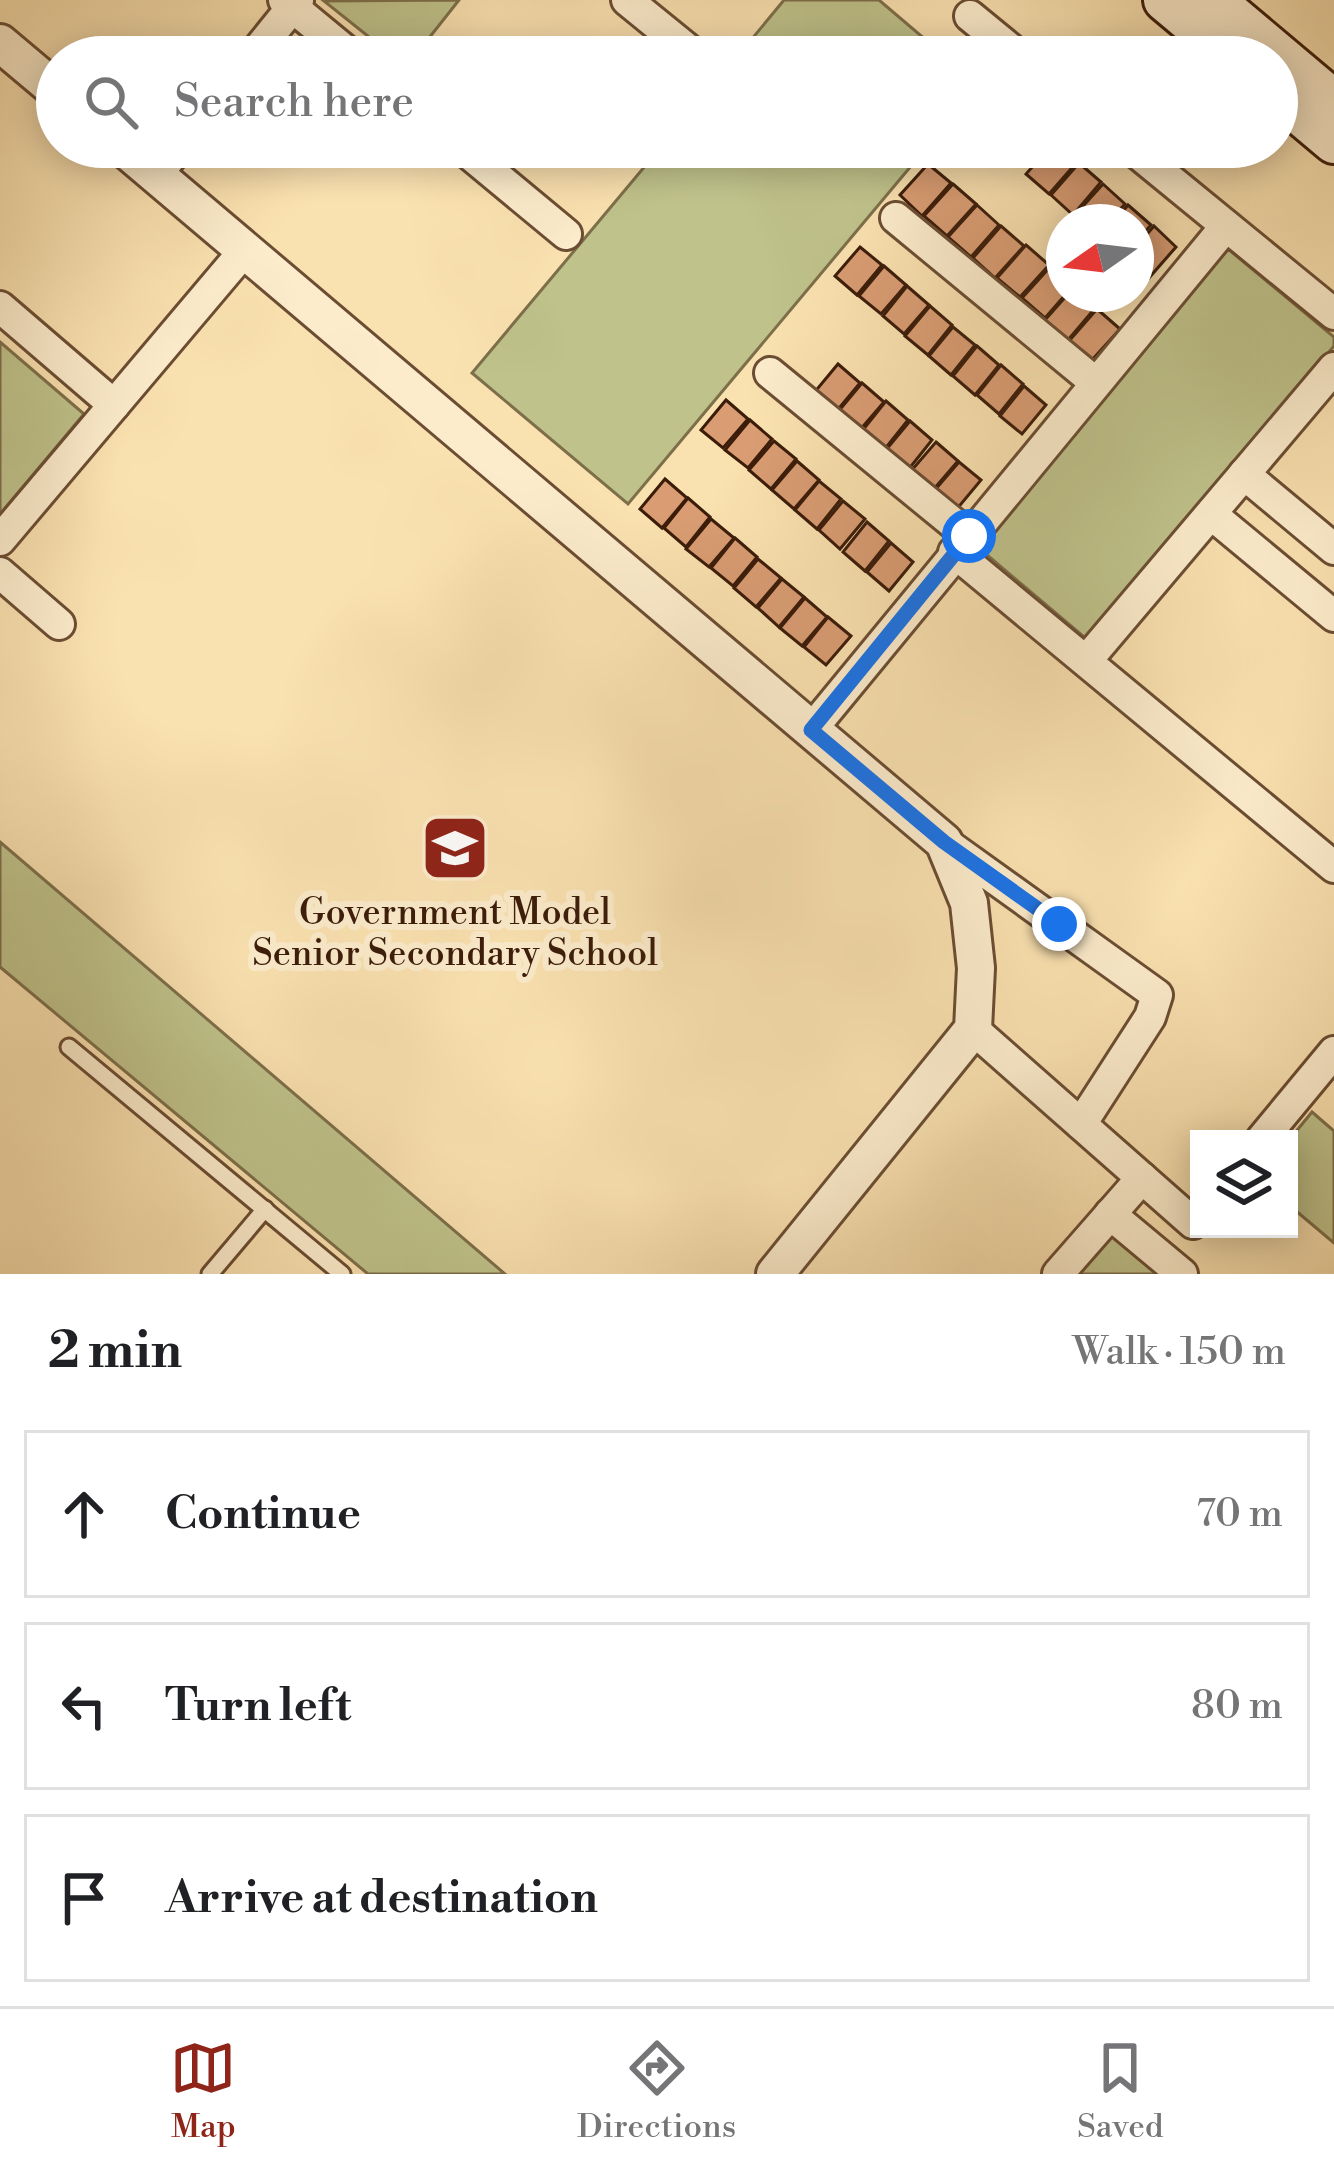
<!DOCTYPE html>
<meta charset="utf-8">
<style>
body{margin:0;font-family:"Libre Bodoni",serif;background:#f2f2f2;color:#202124}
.controls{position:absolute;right:36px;bottom:36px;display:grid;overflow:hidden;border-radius:0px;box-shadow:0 6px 30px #0003}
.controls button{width:108px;height:108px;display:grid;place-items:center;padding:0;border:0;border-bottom:3px solid #e0e0e0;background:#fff;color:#202124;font:60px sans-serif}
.compass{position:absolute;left:1046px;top:204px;width:108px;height:108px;border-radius:50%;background:#fff;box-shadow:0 6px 30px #0003;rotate:256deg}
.stop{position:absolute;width:36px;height:36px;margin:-27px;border:9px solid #1a73e8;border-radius:50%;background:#fff}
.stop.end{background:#1a73e8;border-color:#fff;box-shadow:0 3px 12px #0008}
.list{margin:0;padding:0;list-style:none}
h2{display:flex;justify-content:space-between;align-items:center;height:156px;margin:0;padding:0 48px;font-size:51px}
h2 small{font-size:39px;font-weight:400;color:#757577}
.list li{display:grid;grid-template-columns:78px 1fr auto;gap:36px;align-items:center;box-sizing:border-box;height:168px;margin:0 24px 24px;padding:0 24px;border:3px solid #e0e0e0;border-radius:0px}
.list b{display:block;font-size:45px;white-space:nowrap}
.list em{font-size:39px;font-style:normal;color:#757577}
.icon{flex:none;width:66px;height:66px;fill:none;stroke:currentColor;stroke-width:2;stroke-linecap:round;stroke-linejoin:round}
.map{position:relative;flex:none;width:1334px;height:1274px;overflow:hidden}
.search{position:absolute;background:#fff;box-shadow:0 6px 30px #0003;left:36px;right:36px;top:36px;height:132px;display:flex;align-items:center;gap:30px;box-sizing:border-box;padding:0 42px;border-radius:66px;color:#757577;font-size:45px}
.sheet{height:732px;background:#fff}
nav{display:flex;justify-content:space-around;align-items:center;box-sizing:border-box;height:168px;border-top:3px solid #e0e0e0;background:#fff;font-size:33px;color:#757577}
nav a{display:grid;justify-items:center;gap:6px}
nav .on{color:#8f2418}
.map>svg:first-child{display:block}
.green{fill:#bfc28b;stroke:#7d6f4a;stroke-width:3}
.building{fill:#d99c73;stroke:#3b1c09;stroke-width:3}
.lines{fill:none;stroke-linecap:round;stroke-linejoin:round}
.service-casing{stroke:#6b4d33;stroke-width:21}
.minor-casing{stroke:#6b4d33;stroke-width:36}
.tertiary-casing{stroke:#6b4d33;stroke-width:42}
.secondary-casing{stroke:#3b1c09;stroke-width:48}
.service{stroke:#fceccc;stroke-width:15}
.minor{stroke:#fceccc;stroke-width:30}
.tertiary{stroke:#fceccc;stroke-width:36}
.secondary{stroke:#fceccc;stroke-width:42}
.route{stroke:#1a73e8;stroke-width:15}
.labels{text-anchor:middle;stroke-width:12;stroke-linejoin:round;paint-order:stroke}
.poi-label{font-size:36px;fill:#3b1c09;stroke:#fceccc}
</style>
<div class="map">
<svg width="1334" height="1274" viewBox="0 0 1334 1274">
<rect width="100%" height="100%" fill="#fae1b0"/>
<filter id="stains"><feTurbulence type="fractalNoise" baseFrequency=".00167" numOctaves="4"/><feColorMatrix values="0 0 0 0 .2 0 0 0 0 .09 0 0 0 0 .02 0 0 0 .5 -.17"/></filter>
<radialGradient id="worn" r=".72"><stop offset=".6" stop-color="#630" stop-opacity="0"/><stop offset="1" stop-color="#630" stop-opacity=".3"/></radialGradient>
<g class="green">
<path d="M 459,0 L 414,57 L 394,57 L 324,1 Z"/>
<path d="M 784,0 L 879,0 L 946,57 L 737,57 Z"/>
<path d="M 661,147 L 927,147 L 628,504 L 472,373 Z"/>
<path d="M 1228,249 L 1334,337 L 1334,346 L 1090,642 L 980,549 Z"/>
<path d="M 0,342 L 84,414 L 0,514 Z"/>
<path d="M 0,842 L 505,1274 L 368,1274 L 0,967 Z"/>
<path d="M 1312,1112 L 1334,1131 L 1334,1243 L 1289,1205 L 1289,1140 Z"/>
<path d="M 1114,1228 L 1159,1274 L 1074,1274 Z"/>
</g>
<g class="building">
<path d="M 1050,147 L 1061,147 L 1077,162 L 1049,194 L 1026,174 Z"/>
<path d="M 1079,163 L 1101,182 L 1073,215 L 1051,195 Z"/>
<path d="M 928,164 L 951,183 L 922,216 L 900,195 Z"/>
<path d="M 953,184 L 976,204 L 947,236 L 924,216 Z"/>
<path d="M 1103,184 L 1125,204 L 1109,222 L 1081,222 L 1074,216 Z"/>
<path d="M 977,205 L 999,225 L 971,257 L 948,237 Z"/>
<path d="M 1128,205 L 1151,225 L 1136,242 L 1136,222 L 1114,222 Z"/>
<path d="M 1001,226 L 1024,246 L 995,278 L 973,258 Z"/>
<path d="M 1154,226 L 1176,247 L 1148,279 L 1136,268 L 1136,247 Z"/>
<path d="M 1026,245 L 1049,265 L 1020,297 L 997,278 Z"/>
<path d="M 860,247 L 882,265 L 857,295 L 835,276 Z"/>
<path d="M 884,266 L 906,285 L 881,314 L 859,296 Z"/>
<path d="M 1051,266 L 1064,278 L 1066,294 L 1045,318 L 1022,298 Z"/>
<path d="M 907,286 L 929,305 L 904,334 L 883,316 Z"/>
<path d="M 1068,294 L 1081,294 L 1096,307 L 1068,340 L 1045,320 Z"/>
<path d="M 930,306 L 952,325 L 928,355 L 905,336 Z"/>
<path d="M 1097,309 L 1120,329 L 1091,361 L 1069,341 Z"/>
<path d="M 953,327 L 975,345 L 951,375 L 929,356 Z"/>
<path d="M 977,346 L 999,365 L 975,395 L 953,376 Z"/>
<path d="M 838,364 L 860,383 L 835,413 L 813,394 Z"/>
<path d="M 1001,365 L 1023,384 L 999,414 L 977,395 Z"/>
<path d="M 862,383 L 884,402 L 859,431 L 837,413 Z"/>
<path d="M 1024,386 L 1046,405 L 1022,434 L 1000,416 Z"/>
<path d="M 726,400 L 748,419 L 723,448 L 701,430 Z"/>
<path d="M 886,401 L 908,420 L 884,450 L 862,431 Z"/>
<path d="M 750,420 L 772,439 L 748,468 L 725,450 Z"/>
<path d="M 910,421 L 932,440 L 908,470 L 885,451 Z"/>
<path d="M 774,441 L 796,459 L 771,489 L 749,470 Z"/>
<path d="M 936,442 L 958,461 L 933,490 L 911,471 Z"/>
<path d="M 797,461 L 819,480 L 794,509 L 772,490 Z"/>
<path d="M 959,462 L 981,480 L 956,510 L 934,491 Z"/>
<path d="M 665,479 L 687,498 L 662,528 L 640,509 Z"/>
<path d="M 819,481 L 841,499 L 817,529 L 795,510 Z"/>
<path d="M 688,498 L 710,517 L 686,547 L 664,528 Z"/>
<path d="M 843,501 L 865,519 L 840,549 L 819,530 Z"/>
<path d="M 711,519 L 734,538 L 709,567 L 686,549 Z"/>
<path d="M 867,522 L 889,541 L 865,571 L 843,552 Z"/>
<path d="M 735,538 L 757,557 L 733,586 L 711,568 Z"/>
<path d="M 891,543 L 913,562 L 889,591 L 867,572 Z"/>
<path d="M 758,559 L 781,578 L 756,607 L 734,588 Z"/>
<path d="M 782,579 L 804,597 L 779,627 L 758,608 Z"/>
<path d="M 805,598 L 827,617 L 802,646 L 780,628 Z"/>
<path d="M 828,617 L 851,636 L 826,665 L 804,647 Z"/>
</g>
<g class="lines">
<defs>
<g id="service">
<path d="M 69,1047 L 342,1274"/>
<path d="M 210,1274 L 265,1209"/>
</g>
<g id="minor">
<path d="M 284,0 L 353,57"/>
<path d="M 627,0 L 697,57"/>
<path d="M 970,16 L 1020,57"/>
<path d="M 252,57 L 298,0"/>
<path d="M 461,147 L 566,234"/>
<path d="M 1130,147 L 1334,314"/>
<path d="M 156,175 L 179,147"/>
<path d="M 896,218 L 1096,383"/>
<path d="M 0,307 L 114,405"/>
<path d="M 770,373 L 969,536"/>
<path d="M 1244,474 L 1334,549"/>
<path d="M 1211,514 L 1334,616"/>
<path d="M 0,540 L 245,250"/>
<path d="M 954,552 L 1334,867"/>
<path d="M 0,573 L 59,624"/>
<path d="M 1086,661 L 1334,368"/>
<path d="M 811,730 L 1226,226"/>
<path d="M 944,842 L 1157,995 L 1150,1017 L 1081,1124"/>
<path d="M 973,1029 L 1193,1223"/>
<path d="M 1262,1139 L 1334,1052"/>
<path d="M 1110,1214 L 1182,1274"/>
<path d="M 1058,1274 L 1142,1178"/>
</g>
<g id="tertiary">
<path d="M 0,43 L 57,91"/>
<path d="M 123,147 L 944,842 L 969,903 L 976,968 L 973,1029 L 775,1274"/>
</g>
<g id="secondary">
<path d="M 1165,0 L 1233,57"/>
<path d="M 1213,0 L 1334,102"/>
<path d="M 1277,94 L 1334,142"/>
</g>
</defs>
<use href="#service" class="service-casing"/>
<use href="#minor" class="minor-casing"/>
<use href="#tertiary" class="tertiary-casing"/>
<use href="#secondary" class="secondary-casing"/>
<use href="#service" class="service"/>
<use href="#minor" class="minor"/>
<use href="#tertiary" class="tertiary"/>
<use href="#secondary" class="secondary"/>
</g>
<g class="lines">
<path class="route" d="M 969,536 L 811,730 L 944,842 L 1059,924"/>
</g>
<defs>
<symbol id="school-square" viewBox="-11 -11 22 22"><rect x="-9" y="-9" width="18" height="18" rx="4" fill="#8f2418" stroke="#fceccc"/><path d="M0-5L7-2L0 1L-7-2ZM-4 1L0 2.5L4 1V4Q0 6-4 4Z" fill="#fff"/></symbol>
</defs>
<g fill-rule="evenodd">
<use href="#school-square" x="417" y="810" width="76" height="76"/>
</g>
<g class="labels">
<g class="poi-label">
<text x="455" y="924">Government Model<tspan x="455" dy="41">Senior Secondary School</tspan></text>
</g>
</g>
<rect width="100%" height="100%" filter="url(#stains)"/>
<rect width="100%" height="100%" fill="url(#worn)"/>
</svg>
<div class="controls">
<button><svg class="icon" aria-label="layers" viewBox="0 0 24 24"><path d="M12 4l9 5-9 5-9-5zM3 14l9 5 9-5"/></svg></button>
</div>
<svg class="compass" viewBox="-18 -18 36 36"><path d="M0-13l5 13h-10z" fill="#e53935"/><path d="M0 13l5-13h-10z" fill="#757577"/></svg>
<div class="stop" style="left:969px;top:536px"></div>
<div class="stop end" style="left:1059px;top:924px"></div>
<div class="search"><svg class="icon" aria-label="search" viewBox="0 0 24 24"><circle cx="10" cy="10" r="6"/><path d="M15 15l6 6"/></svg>Search here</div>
</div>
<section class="sheet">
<h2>2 min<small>Walk · 150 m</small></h2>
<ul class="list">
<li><svg class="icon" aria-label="ahead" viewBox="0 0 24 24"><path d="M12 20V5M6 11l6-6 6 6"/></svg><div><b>Continue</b></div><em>70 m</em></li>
<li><svg class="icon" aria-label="left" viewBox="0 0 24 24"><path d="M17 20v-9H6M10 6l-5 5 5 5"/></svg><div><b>Turn left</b></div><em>80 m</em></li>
<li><svg class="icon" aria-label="arrive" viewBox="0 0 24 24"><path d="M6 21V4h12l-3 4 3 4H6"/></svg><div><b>Arrive at destination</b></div></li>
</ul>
</section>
<nav>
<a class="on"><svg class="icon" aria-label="map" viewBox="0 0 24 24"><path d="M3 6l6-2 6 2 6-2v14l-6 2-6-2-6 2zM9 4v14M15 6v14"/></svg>Map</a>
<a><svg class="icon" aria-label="directions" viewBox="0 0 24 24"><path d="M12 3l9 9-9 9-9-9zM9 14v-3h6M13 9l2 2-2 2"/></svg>Directions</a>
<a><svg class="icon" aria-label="saved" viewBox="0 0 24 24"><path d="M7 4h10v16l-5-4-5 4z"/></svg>Saved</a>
</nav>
